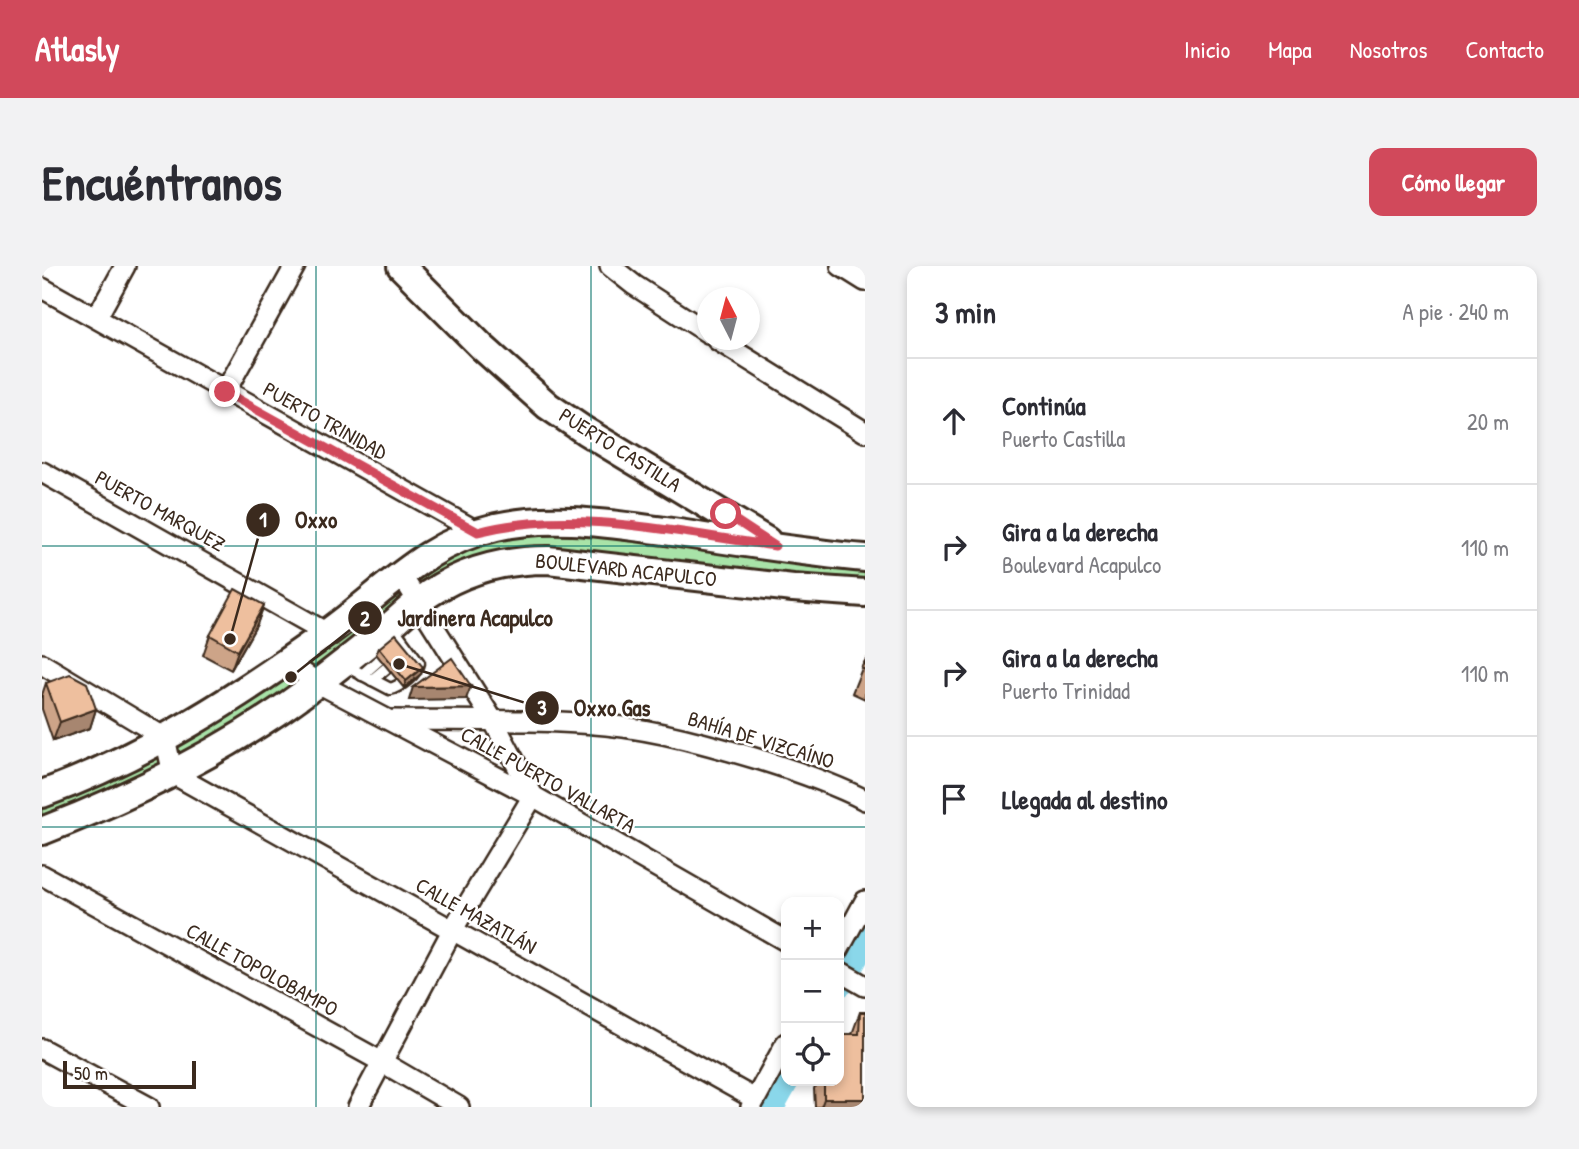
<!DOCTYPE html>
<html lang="es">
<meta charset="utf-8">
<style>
body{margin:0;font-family:"Patrick Hand",sans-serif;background:#f2f2f3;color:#2b2b33}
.controls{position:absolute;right:21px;bottom:21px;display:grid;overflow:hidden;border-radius:14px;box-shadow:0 4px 10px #0003}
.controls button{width:63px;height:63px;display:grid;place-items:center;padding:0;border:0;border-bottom:2px solid #e1e1e2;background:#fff;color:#2b2b33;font:35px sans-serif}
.compass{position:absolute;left:655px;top:21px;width:63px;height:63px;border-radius:50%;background:#fff;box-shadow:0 4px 10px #0003;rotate:354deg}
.scale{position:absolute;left:21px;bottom:18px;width:133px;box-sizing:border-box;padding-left:7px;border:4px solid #3b2a1e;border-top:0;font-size:19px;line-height:24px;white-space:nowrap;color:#3b2a1e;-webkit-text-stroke:5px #fff;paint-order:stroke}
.stop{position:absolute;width:21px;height:21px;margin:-16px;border:5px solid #d1495b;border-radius:50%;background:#fff}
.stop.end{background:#d1495b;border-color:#fff;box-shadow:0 2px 7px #0008}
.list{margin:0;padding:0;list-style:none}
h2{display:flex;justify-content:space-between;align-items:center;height:91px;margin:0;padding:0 28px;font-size:30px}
h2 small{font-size:23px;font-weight:400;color:#7c7c81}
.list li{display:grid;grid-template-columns:46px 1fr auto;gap:21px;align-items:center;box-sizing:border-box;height:126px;padding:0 28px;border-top:2px solid #e1e1e2}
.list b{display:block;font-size:26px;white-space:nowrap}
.list p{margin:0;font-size:23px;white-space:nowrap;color:#7c7c81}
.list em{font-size:23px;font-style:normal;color:#7c7c81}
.icon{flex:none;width:38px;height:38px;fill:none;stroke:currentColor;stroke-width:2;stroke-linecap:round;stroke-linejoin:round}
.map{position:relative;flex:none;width:823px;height:841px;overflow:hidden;border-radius:14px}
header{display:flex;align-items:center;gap:42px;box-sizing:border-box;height:98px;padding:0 35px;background:#d1495b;color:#fff}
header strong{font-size:33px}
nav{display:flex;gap:38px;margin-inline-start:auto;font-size:24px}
.intro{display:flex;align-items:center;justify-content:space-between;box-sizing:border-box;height:168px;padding:0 42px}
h1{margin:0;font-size:49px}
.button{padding:18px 32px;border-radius:14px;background:#d1495b;color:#fff;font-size:24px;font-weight:700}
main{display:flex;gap:42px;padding:0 42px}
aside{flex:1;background:#fff;border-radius:14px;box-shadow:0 4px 10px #0003}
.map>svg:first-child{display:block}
.green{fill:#a8e3a8;stroke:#728663;stroke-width:2}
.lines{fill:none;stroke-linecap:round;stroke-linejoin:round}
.river{stroke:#8ad7ea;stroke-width:32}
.lane-casing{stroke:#3b2a1e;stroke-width:15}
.street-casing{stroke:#3b2a1e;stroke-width:24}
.secondary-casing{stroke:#3b2a1e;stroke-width:32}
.lane{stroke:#fff;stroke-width:10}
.street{stroke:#fff;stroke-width:19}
.secondary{stroke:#fff;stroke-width:26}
.wall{fill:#cda488;stroke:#3b2a1e;stroke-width:2}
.shaded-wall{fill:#a7866f;stroke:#3b2a1e;stroke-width:2}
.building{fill:#eebf9e;stroke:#3b2a1e;stroke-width:2}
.route{stroke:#d1495b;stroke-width:9}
.grid{fill:none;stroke:#0f766e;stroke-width:2;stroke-opacity:0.55}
.labels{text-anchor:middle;stroke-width:5;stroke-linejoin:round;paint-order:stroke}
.street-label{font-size:21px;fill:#3b2a1e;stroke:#fff}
.leader{fill:none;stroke:#3b2a1e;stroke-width:2.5}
.callout-dot{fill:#3b2a1e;stroke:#fff;stroke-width:2.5}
.mark-label{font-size:21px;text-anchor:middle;font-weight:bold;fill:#fff}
.callout-label{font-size:23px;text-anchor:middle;font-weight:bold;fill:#3b2a1e;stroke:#fff;stroke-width:5;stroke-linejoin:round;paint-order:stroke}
</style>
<header>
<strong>Atlasly</strong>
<nav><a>Inicio</a><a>Mapa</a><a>Nosotros</a><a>Contacto</a></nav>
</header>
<div class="intro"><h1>Encuéntranos</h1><a class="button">Cómo llegar</a></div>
<main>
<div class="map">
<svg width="823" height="841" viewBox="0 0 823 841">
<rect width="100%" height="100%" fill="#fff"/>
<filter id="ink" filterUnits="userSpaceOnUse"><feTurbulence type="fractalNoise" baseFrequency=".0143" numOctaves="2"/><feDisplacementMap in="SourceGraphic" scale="14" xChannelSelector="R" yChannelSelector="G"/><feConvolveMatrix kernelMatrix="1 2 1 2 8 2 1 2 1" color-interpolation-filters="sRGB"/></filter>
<g filter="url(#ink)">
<path class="green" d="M 507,265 L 823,303 L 823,326 L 470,288 L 176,477 L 0,557 L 0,536 L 423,278 Z"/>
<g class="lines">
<g class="river">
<path d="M 797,715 L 823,667"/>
<path d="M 726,841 L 744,809"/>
</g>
<defs>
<g id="lane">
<path d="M 304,400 L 348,423 C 358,421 375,407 377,397 L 349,359"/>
<path d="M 320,409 L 346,386"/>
<path d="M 330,414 L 354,394"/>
</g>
<g id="street">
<path d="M 568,0 L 592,19 L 666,67"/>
<path d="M 799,0 L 823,15"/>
<path d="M 0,22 L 436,266"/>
<path d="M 55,51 L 83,0"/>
<path d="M 675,74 L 823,166"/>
<path d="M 183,126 L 253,0"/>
<path d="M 0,206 L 285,367"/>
<path d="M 244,395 L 276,417 L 491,530 L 744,675"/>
<path d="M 0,398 L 123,472 L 131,508 L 713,833"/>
<path d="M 352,454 C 422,455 493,453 564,459 C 616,464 669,479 719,494 C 754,505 790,517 823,534"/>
<path d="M 0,609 L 340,796 L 417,841"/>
<path d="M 797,683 L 823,635"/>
<path d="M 797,705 L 823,720"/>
<path d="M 0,783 L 107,841"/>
<path d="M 316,841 L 411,663 L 491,530 L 452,456 L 358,307"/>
<path d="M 709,841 L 744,777"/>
</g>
<g id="secondary">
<path d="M 359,0 L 440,81 L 506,140 L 543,165 L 725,275"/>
<path d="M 0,528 C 103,491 196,431 285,367 C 342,326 383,277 454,261 C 509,248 568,258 623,265 C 690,275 756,286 823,292"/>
<path d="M 0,565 C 83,533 164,494 238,444 C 275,419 309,391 344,363 C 355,355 365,344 376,336 C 414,306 459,294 506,294 L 751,322 L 823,327"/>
</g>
</defs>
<use href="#lane" class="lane-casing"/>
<use href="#street" class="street-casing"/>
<use href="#secondary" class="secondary-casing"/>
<use href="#lane" class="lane"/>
<use href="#street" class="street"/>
<use href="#secondary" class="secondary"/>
</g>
<g class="wall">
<path d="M 222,339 L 215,358 L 189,404 L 161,389 L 168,369 Z"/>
<path d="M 337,382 L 379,408 L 362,422 L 334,388 Z"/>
<path d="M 823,395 L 823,433 L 810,427 Z"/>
<path d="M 4,417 L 54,443 L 48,462 L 11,475 L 0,443 L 0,429 Z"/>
<path d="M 818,746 L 823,841 L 773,841 L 772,823 L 775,815 L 797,815 L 797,768 L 810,768 Z"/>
</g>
<g class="shaded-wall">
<path d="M 222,339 L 215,358 L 189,404 L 196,385 Z"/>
<path d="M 381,401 L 379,408 L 362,422 L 364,415 Z"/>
<path d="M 429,420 L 424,433 L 367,434 L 371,421 Z"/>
<path d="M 54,443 L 48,462 L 11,475 L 18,456 Z"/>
<path d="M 782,833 L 823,833 L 823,841 L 779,841 Z"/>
</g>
<g class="building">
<path d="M 193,323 L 222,339 L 196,385 L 168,369 Z"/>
<path d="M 354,368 L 381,401 L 364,415 L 337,382 Z"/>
<path d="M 410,392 L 429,420 L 371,421 Z"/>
<path d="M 823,395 L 823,404 L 819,402 Z"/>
<path d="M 28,408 L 45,417 L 54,443 L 18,456 L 4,417 Z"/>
<path d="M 818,746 L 823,746 L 823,833 L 782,833 L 782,815 L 797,815 L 797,768 L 817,768 Z"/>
</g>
</g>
<g class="lines" filter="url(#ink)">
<path class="route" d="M 183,126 L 436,266 C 530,241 638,267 733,280 L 684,248"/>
</g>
<path class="grid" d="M 274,0 L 274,841M 549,0 L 549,841M 0,280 L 823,280M 0,561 L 823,561"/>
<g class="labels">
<g class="street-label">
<text transform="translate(283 155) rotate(29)" y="7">PUERTO TRINIDAD</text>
<text transform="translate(578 184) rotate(32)" y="7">PUERTO CASTILLA</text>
<text transform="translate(118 245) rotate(29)" y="7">PUERTO MARQUEZ</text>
<text transform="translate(584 304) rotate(6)" y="7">BOULEVARD ACAPULCO</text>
<text transform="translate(719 474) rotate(17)" y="7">BAHÍA DE VIZCAÍNO</text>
<text transform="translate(506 514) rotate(29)" y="7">CALLE PUERTO VALLARTA</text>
<text transform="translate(434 650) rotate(29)" y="7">CALLE MAZATLÁN</text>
<text transform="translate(220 704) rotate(29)" y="7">CALLE TOPOLOBAMPO</text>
</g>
</g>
<path class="leader" d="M188 373L221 254M249 411L323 352M357 398L500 442"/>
<g class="callout-dot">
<circle cx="188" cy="373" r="7"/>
<circle cx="249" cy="411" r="7"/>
<circle cx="357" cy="398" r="7"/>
<circle cx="221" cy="254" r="18"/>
<circle cx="323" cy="352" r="18"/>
<circle cx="500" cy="442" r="18"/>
</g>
<g class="mark-label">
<text x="221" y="261">1</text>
<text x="323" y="360">2</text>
<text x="500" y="449">3</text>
</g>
<g class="callout-label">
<text x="274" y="262">Oxxo</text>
<text x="433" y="360">Jardinera Acapulco</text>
<text x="570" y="450">Oxxo Gas</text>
</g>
</svg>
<div class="controls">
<button>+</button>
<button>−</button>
<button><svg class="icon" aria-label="locate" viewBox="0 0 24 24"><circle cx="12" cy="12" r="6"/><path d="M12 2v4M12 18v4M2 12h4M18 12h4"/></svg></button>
</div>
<svg class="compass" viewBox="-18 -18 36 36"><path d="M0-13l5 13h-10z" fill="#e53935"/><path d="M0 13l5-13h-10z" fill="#7c7c81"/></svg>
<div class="scale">50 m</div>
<div class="stop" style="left:684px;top:248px"></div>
<div class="stop end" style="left:183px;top:126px"></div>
</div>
<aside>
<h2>3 min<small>A pie · 240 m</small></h2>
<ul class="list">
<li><svg class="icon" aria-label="ahead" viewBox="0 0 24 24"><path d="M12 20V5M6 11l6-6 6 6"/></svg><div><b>Continúa</b><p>Puerto Castilla</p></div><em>20 m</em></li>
<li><svg class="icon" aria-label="right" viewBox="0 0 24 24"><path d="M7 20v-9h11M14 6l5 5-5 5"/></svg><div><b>Gira a la derecha</b><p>Boulevard Acapulco</p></div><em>110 m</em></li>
<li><svg class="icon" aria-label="right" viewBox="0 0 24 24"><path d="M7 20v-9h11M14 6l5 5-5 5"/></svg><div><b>Gira a la derecha</b><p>Puerto Trinidad</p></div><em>110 m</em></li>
<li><svg class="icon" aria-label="arrive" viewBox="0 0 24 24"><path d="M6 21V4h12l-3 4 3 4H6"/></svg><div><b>Llegada al destino</b></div></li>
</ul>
</aside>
</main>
